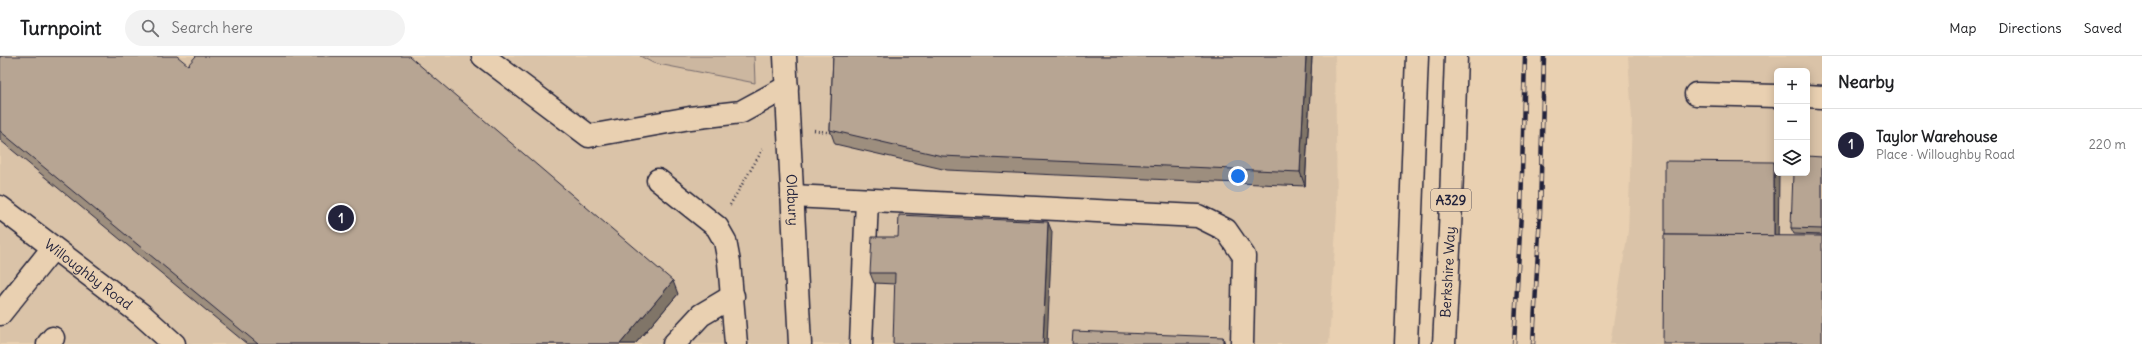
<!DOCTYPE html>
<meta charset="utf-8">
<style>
body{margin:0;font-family:Delius,sans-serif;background:#f2f2f2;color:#202124}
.controls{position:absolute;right:12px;top:12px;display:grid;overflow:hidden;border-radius:6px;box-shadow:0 2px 10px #0003}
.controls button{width:36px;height:36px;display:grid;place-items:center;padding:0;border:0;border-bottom:1px solid #e0e0e0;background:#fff;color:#202124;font:20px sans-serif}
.you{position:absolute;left:1238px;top:120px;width:14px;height:14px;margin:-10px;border:3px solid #fff;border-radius:50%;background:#1a73e8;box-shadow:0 0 0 6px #1a73e833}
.badge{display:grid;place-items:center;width:26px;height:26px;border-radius:50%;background:#22223b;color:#fff;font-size:13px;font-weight:700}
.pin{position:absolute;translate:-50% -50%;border:2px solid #fff;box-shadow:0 1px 4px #0006}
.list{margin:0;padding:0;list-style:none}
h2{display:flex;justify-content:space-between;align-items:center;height:52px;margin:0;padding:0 16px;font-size:17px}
h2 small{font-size:13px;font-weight:400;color:#757577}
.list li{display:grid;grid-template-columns:26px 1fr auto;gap:12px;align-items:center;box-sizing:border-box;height:72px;padding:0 16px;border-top:1px solid #e0e0e0}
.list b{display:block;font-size:15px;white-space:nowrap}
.list p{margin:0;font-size:13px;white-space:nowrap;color:#757577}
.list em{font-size:13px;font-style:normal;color:#757577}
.icon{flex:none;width:22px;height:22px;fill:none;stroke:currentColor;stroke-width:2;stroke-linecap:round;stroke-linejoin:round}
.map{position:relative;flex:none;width:1822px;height:288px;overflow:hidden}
header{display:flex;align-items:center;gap:24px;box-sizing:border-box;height:56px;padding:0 20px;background:#fff;border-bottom:1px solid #e0e0e0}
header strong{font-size:19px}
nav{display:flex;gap:22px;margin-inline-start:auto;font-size:14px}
.search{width:280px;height:36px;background:#f2f2f2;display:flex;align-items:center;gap:10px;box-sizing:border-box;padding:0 14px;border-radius:22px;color:#757577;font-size:15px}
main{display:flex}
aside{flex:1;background:#fff}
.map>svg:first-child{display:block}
.built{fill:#dac3a8;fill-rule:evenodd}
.green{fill:#ccb7a0;stroke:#776c6e}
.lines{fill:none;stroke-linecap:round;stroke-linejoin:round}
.minor-casing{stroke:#22223b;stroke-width:25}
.highway-casing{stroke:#22223b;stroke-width:25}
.path{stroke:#22223b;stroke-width:2.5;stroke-dasharray:1 3;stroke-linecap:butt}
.minor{stroke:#e9d0b1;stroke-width:22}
.highway{stroke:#e9d0b1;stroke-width:22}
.rail-casing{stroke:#22223b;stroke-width:4.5}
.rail{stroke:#e9d0b1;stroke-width:3;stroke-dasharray:9;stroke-linecap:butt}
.wall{fill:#9d8e7e;stroke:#22223b}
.shaded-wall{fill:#807467;stroke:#22223b}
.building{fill:#b7a593;stroke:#22223b}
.labels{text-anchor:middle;stroke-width:3;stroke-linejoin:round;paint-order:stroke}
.shield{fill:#e9d0b1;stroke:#5e565e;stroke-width:1}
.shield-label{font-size:13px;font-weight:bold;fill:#22223b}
.street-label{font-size:14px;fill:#22223b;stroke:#e9d0b1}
</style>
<header>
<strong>Turnpoint</strong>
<div class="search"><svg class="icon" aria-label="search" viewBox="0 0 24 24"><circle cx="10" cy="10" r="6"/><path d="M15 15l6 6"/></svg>Search here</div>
<nav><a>Map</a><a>Directions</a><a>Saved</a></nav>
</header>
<main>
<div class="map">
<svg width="1822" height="288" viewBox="0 0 1822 288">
<rect width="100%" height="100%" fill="#e9d0b1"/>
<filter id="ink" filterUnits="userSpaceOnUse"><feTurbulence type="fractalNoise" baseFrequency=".025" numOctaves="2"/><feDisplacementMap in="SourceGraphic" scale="8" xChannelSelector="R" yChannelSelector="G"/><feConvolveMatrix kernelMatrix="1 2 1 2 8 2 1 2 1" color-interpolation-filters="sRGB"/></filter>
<g filter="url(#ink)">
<g class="built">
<path d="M 0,0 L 1335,0 L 1337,155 L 1329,288 L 0,288 Z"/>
<path d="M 1628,0 L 1822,0 L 1822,288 L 1610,288 L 1628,175 L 1632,63 ZM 1777,15 L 1807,15 L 1807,117 L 1777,117 Z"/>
</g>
<path class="green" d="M 640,0 L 754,0 L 755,27 L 653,7 Z"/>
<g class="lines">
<defs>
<g id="minor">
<path d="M 483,0 L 589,80 L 690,62 L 741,56 L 787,31"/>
<path id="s1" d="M 785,0 L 800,288"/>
<path d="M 1696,38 L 1777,40"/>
<path d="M 1807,40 L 1822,41"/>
<path d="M 658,124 L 717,171 L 725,185 L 729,206 L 736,288"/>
<path d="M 792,140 L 1198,160 L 1226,174 L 1244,200 L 1242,288"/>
<path id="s2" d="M 0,151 L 142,259 L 174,288"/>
<path d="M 0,258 L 53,192"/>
<path d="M 48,288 L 53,282"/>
<path d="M 674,288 L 701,259 L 733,240"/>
<path d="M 861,288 L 867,144"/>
</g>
<g id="highway">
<path d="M 1406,288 L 1417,0"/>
<path id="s3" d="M 1444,288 L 1450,174 L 1456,0"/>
</g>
</defs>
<use href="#minor" class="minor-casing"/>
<use href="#highway" class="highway-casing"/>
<g class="path">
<path d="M 814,74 L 833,77"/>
<path d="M 730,149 L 763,93"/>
</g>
<use href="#minor" class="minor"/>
<use href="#highway" class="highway"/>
<defs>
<g id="rail">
<path d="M 1514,288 L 1521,156 L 1525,0"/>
<path d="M 1533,288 L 1540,157 L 1544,0"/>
</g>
</defs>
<use href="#rail" class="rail-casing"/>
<use href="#rail" class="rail"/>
</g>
<g class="wall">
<path d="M 0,0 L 188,9 L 678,238 L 635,288 L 247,288 L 0,84 Z"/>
<path d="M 833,0 L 1312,0 L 1305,130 L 947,114 L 835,88 L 830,74 Z"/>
<path d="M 1822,101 L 1822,179 L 1794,178 L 1791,172 Z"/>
<path d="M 1052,176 L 895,228 L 874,227 L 870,217 L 898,181 Z"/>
</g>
<g class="shaded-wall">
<path d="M 1306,0 L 1312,0 L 1305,130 L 1300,116 Z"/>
<path d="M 1774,106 L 1777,114 L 1777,117 L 1778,117 L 1779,119 L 1778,193 L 1774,181 Z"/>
<path d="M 1048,166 L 1052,176 L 1047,288 L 1043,288 Z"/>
<path d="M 673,225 L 678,238 L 635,288 L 620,288 Z"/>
<path d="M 1223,281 L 1225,288 L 1223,288 Z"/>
</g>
<g class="building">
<path d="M 0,0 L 177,0 L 188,9 L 196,0 L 409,0 L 673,225 L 620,288 L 258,288 L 0,75 Z"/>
<path d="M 833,0 L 1306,0 L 1300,116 L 942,100 L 830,74 Z"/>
<path d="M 1807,100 L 1822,101 L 1822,173 L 1791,172 L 1793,117 L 1807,117 Z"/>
<path d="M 1665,105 L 1774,106 L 1774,180 L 1665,179 Z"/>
<path d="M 899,159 L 1048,166 L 1043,288 L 893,288 L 895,217 L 870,217 L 872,181 L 898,181 Z"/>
<path d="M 1664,179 L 1822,180 L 1822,288 L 1663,288 Z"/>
<path d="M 1073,275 L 1223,281 L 1223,288 L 1072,288 Z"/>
</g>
</g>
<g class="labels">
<rect class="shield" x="1431" y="133" width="40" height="22" rx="3"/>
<g class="shield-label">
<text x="1451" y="149">A329</text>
</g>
<g class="street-label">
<text dy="5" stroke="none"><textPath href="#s1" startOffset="144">Oldbury</textPath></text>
<text dy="5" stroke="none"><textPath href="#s3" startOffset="72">Berkshire Way</textPath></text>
<text dy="5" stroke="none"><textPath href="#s2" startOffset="111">Willoughby Road</textPath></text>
</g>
</g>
</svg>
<div class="controls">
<button>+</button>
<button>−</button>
<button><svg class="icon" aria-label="layers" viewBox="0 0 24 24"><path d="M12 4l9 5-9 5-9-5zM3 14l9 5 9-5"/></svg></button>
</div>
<div class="you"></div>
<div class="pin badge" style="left:341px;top:162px">1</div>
</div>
<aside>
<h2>Nearby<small></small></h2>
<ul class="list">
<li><span class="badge">1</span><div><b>Taylor Warehouse</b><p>Place · Willoughby Road</p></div><em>220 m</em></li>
</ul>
</aside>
</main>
